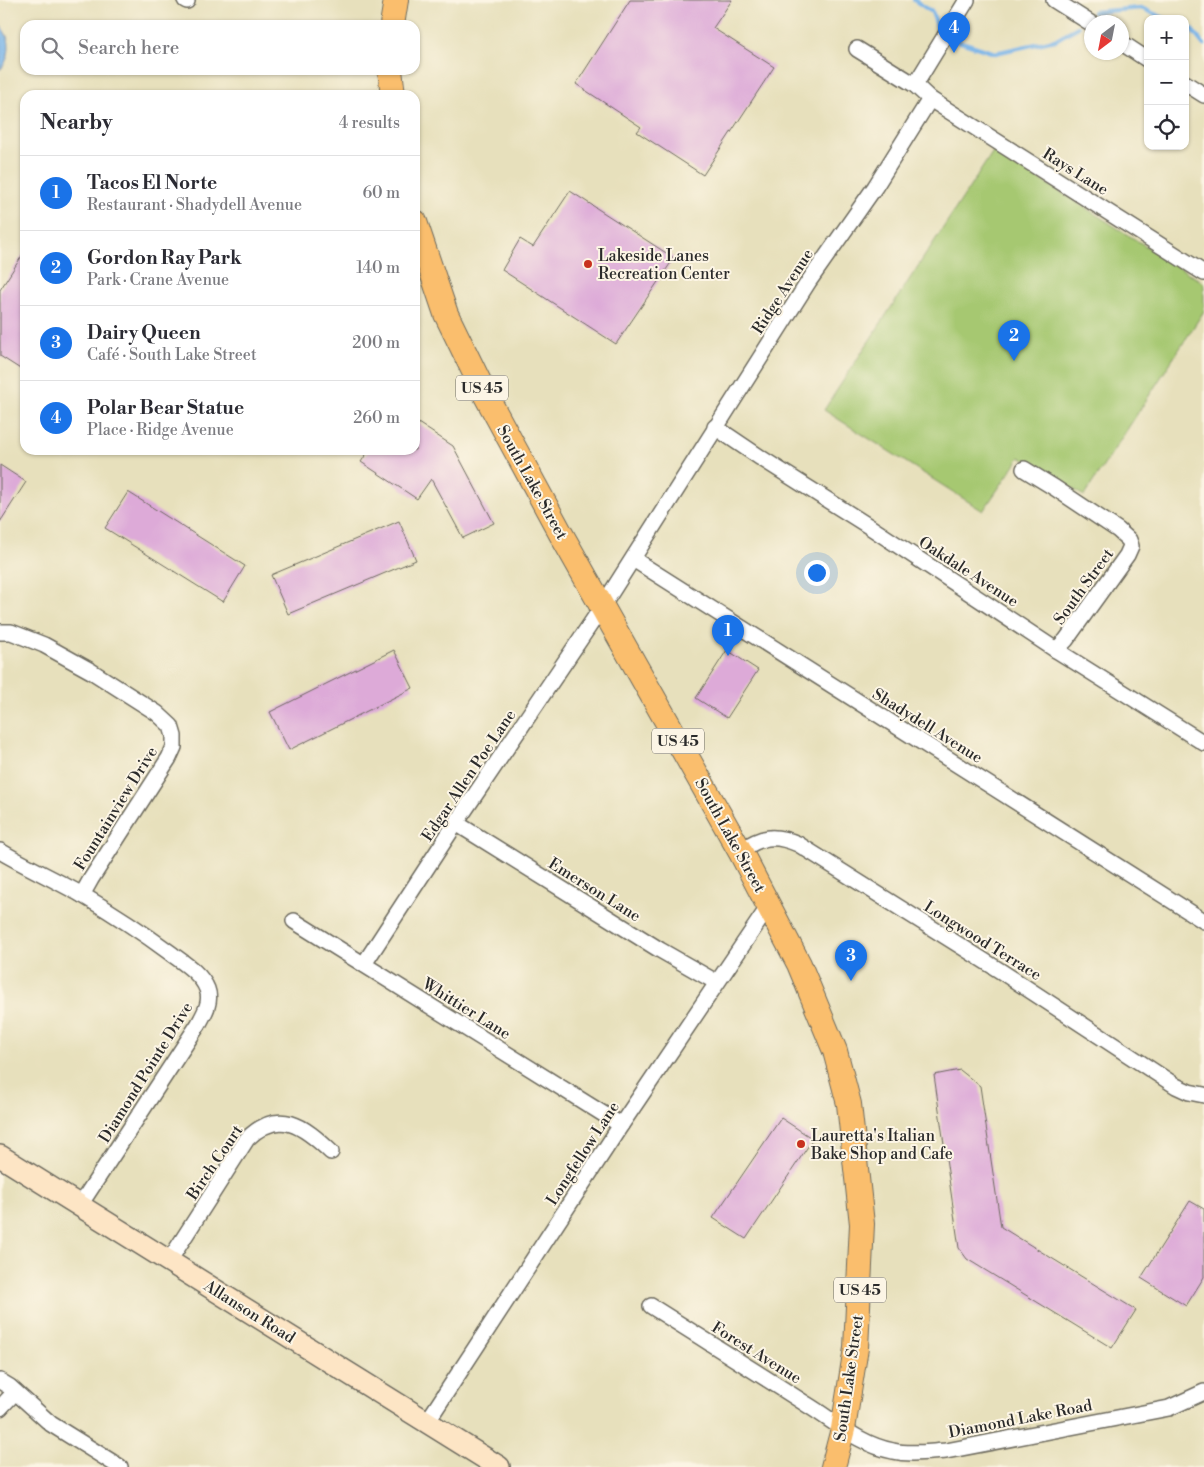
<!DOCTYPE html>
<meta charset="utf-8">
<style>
body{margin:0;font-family:"Libre Bodoni",serif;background:#f2f2f3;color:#2b2b33}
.controls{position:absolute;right:15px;top:15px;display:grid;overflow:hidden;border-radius:10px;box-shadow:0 1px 4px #0004}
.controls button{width:45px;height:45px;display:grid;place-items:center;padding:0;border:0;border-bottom:1px solid #e1e1e2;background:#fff;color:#2b2b33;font:25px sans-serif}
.compass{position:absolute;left:1084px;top:15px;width:45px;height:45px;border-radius:50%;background:#fff;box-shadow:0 1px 4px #0004;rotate:212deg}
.you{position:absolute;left:816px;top:572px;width:18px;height:18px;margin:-12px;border:4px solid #fff;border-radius:50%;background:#1a73e8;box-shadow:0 0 0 8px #1a73e833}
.badge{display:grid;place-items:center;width:32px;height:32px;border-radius:50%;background:#1a73e8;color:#fff;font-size:16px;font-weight:700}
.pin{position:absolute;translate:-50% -41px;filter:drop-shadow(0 1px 2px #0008)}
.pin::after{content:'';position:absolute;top:26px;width:18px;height:15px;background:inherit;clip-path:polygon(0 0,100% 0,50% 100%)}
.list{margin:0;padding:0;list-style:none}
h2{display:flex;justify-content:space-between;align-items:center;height:65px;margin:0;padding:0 20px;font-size:21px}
h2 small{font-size:16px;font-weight:400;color:#7c7c81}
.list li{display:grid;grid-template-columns:32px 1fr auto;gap:15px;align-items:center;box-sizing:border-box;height:75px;padding:0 20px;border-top:1px solid #e1e1e2}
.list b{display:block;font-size:19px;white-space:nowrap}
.list p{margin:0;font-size:16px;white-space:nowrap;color:#7c7c81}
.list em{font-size:16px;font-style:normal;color:#7c7c81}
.icon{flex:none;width:28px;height:28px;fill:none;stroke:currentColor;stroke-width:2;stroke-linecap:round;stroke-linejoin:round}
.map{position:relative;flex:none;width:1204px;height:1467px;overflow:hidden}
.search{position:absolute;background:#fff;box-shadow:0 1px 4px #0004;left:20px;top:20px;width:400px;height:55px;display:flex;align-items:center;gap:12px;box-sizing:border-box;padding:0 18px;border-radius:15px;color:#7c7c81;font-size:19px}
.panel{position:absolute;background:#fff;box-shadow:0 1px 4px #0004;left:20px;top:90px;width:400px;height:365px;border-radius:15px}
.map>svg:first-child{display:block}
.green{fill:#a6c871;stroke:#687a4e}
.water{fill:#76b2e8;stroke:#506e8a}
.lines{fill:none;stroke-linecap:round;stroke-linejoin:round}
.stream{stroke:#76b2e8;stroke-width:4.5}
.building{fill:#ddaad8}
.street-casing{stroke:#6d6a5e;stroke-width:18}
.secondary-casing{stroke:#6d6a5e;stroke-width:24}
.primary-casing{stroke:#6d6a5e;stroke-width:26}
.street{stroke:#fff;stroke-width:15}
.secondary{stroke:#fde5c5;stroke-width:21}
.primary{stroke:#fabe6d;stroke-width:24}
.poi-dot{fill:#c8321e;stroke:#fcf5e5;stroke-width:2}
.labels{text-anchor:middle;stroke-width:4;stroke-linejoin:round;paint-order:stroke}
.shield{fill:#fcf5e5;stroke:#6a6863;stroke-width:1}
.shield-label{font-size:15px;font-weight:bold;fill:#2b2b2b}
.street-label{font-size:16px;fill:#2b2b2b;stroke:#fcf5e5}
.poi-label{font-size:16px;fill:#2b2b2b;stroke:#fcf5e5;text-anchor:start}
</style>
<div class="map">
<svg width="1204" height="1467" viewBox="0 0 1204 1467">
<rect width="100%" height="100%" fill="#fcf5e5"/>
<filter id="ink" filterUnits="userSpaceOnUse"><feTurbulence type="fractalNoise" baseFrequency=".02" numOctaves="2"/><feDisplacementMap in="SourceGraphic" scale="10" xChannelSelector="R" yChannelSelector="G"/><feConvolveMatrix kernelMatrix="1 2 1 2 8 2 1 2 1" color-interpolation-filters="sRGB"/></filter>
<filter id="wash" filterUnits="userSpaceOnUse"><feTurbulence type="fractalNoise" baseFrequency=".0096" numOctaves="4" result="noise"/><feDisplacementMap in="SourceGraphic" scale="20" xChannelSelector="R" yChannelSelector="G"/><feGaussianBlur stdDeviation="1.12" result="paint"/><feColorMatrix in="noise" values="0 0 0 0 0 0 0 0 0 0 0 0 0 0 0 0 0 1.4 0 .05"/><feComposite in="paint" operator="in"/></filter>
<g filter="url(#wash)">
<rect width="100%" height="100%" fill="#e7e0bc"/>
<path class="green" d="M 994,150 L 1204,283 L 1204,311 L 1084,496 L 1020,457 L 983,511 L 824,410 Z"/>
<path class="water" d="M 0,25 C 3,29 7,35 8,39 C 11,49 7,63 0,70 Z"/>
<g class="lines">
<g class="stream">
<path d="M 914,0 L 932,12 L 938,28"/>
<path d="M 1093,12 L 1141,8 L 1166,19"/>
<path d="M 1185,27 L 1191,29 L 1204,45"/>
<path d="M 955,40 L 995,53 L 1055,40 L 1078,27"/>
</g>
</g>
<g id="blocks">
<g class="building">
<path d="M 630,0 L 732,0 L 713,28 L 774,67 L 703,175 L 637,132 L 641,127 L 576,84 Z"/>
<path d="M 570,191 L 674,258 L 616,344 L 502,270 L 520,239 L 533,247 Z"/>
<path d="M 25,251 L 25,372 L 0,356 L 0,290 Z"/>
<path d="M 415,421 L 453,446 L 494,523 L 463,538 L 431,479 L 417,499 L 361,462 L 369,450 L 415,450 Z"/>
<path d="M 0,465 L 26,482 L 0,522 Z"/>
<path d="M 128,492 L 245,566 L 223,602 L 105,528 Z"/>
<path d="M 399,521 L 416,560 L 288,614 L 271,575 Z"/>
<path d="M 394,650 L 413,688 L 289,750 L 270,712 Z"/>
<path d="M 727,650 L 758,670 L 727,718 L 696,698 Z"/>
<path d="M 960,1070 L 980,1086 L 1001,1227 L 1136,1310 L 1112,1348 L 967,1259 L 959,1248 L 934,1075 Z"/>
<path d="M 781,1118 L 813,1139 L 746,1239 L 713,1218 Z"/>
<path d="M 1190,1201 L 1204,1209 L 1204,1277 L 1186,1306 L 1141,1278 Z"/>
</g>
</g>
</g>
<g filter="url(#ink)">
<use href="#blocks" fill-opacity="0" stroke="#6d6a5e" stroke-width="1"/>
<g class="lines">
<defs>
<g id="street">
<path d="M 185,0 L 187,1"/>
<path d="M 1054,0 L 1092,24"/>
<path d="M 1122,43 L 1148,60"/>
<path d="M 857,49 L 915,85 L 930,99 L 941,106 L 1204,273"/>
<path d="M 1185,83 L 1204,95"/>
<path d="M 915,85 L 967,0"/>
<path d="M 715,427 L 761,458 L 870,527 L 1056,650 L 1204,743"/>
<path d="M 1024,469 L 1055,488 L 1118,530 L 1129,540 L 1131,546 L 1127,555 L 1066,640 L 1056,650"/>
<path d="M 633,559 L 1204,921"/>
<path d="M 0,632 L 11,632 L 44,645 L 91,671 L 157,713 L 171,726 L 174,736 L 174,747 L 169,758 L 91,879 L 82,895"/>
<path d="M 456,823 L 660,950 L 716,982"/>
<path d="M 0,851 C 27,867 56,880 84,896 C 113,913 142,932 169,952 C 182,962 201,973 207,989 C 212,1002 204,1014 198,1025 L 80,1205"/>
<path d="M 740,851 C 761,836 774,834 798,844 L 1002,972 L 1176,1086 L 1189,1092 L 1204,1095"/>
<path d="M 294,921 L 621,1125"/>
<path d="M 364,964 L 456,823 L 602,607 L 809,281 L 875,187 L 930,99"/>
<path d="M 169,1261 L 247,1139 C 279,1107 304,1126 331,1152"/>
<path d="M 651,1306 C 703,1339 755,1371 806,1404 C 834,1421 860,1445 893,1451 C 910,1455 928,1452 946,1451 L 1169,1408 L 1204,1392"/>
<path d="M 0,1381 L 10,1387 L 51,1424 L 120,1467"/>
<path d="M 0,1408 L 15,1392"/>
<path d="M 427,1422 L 621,1125 L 769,906"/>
</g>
<path id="secondary" d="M 0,1156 L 499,1467"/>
<g id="primary">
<path d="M 392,25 L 396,0"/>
<path d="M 390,70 L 393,95"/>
<path d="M 415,222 L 446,314 L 484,392 L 561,534 L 740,851 L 799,964 L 835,1051 L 849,1104 L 862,1224 L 856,1348 L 843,1429 L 833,1467"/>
</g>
</defs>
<use href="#street" class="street-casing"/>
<use href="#secondary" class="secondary-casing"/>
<use href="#primary" class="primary-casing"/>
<use href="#street" class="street"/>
<use href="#secondary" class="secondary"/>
<use href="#primary" class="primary"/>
</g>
</g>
<g class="poi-dot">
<circle cx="588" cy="264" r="5"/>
<circle cx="801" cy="1144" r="5"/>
</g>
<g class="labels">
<g class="shield">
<rect x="456" y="375.5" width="52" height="25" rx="4"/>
<rect x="652" y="728.5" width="52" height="25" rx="4"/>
<rect x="834" y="1277.5" width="52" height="25" rx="4"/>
</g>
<g class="shield-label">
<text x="482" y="393">US 45</text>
<text x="678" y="746">US 45</text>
<text x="860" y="1295">US 45</text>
</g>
<g class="street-label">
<text transform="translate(1076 171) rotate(32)" y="6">Rays Lane</text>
<text transform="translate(782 291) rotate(-57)" y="6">Ridge Avenue</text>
<text transform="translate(533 482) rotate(61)" y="6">South Lake Street</text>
<text transform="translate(969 571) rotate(33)" y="6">Oakdale Avenue</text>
<text transform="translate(1083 586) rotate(-54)" y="6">South Street</text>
<text transform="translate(928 725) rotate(32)" y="6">Shadydell Avenue</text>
<text transform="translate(468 775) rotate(-56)" y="6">Edgar Allen Poe Lane</text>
<text transform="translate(115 808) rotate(-58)" y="6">Fountainview Drive</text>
<text transform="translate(731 835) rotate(61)" y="6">South Lake Street</text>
<text transform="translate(595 889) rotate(32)" y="6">Emerson Lane</text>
<text transform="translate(983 940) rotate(32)" y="6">Longwood Terrace</text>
<text transform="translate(467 1008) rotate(32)" y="6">Whittier Lane</text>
<text transform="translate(145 1072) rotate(-58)" y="6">Diamond Pointe Drive</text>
<text transform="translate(582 1153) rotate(-57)" y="6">Longfellow Lane</text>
<text transform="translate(214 1162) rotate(-56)" y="6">Birch Court</text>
<text transform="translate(250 1311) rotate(32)" y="6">Allanson Road</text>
<text transform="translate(757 1352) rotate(32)" y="6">Forest Avenue</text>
<text transform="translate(848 1378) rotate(-82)" y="6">South Lake Street</text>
<text transform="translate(1020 1418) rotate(-11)" y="6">Diamond Lake Road</text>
</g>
<g class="poi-label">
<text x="598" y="261">Lakeside Lanes<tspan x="598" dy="18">Recreation Center</tspan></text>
<text x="811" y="1141">Lauretta's Italian<tspan x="811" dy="18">Bake Shop and Cafe</tspan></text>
</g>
</g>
</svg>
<div class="controls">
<button>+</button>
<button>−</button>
<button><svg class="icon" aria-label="locate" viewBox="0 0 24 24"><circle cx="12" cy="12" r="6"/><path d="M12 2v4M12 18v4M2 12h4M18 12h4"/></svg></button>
</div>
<svg class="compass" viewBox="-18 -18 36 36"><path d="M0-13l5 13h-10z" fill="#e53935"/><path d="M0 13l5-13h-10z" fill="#7c7c81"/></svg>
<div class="you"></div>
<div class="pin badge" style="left:728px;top:656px">1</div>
<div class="pin badge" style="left:1014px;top:361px">2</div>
<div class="pin badge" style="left:851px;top:981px">3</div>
<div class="pin badge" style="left:954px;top:53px">4</div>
<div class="search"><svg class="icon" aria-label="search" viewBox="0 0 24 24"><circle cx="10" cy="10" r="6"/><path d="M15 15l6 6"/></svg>Search here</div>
<section class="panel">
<h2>Nearby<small>4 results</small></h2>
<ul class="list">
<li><span class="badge">1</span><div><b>Tacos El Norte</b><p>Restaurant · Shadydell Avenue</p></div><em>60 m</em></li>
<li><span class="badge">2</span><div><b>Gordon Ray Park</b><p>Park · Crane Avenue</p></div><em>140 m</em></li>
<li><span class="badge">3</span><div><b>Dairy Queen</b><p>Café · South Lake Street</p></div><em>200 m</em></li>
<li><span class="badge">4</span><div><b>Polar Bear Statue</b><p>Place · Ridge Avenue</p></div><em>260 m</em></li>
</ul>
</section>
</div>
